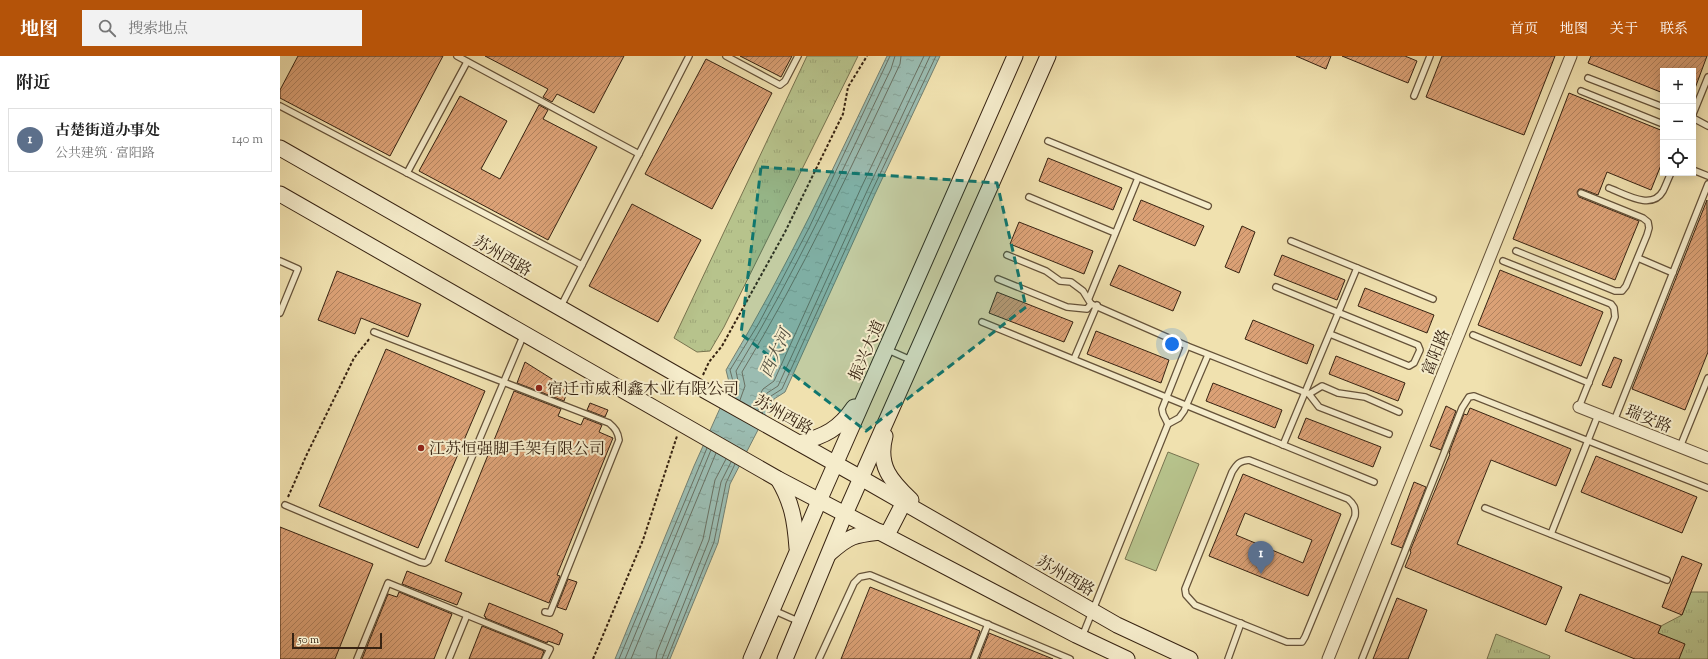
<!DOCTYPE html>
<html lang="zh">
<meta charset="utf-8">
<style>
body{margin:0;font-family:"Sorts Mill Goudy","Noto Serif SC",serif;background:#f2f2f2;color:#222}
.controls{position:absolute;right:12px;top:12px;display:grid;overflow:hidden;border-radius:0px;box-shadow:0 2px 10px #0003}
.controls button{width:36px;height:36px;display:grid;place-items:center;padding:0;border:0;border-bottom:1px solid #e0e0e0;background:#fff;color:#222;font:20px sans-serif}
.scale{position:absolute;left:12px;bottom:10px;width:90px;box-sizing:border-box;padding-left:4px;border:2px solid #372312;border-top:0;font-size:11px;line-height:14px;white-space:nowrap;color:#372312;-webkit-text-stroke:3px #f5eccb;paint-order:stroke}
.you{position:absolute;left:892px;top:288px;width:14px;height:14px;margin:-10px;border:3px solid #fff;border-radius:50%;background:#1a73e8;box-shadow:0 0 0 6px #1a73e833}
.badge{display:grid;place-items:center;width:26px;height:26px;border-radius:50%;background:#b45309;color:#fff;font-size:13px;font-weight:700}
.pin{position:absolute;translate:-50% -33px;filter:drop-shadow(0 1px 2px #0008)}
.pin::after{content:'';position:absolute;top:21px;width:14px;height:12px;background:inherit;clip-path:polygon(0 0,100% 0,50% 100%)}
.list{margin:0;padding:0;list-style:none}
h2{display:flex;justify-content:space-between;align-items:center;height:52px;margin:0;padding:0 16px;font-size:17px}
h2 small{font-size:13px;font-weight:400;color:#767676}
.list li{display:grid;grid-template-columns:26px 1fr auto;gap:12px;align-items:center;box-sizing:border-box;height:64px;margin:0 8px 8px;padding:0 8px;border:1px solid #e0e0e0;border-radius:0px}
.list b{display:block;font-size:15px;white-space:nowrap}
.list p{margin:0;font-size:13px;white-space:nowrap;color:#767676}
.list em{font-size:13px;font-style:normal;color:#767676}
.icon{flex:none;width:22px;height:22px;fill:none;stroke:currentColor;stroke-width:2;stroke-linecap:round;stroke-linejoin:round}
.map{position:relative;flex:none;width:1428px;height:603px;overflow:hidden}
header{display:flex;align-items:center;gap:24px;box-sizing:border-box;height:56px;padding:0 20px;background:#b45309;color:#fff}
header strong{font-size:19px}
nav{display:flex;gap:22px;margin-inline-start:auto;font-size:14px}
.search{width:280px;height:36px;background:#f2f2f2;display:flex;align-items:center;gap:10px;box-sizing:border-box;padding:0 14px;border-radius:0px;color:#767676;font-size:15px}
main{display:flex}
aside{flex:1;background:#fff}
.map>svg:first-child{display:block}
.grass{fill:url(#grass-tufts);stroke:#77734f}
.pitch{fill:#b7c38c;stroke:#77734f}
.water{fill:url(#water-ripples);stroke:#737f71}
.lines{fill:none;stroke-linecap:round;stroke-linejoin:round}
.shore{stroke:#697062;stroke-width:1}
.building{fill:url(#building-hatch);stroke:#372312;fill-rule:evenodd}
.lane-casing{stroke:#655239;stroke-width:8}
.street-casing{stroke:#655239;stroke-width:13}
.secondary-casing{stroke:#372312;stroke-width:17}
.path{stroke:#372312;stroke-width:2;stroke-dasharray:3 2;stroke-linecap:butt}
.lane{stroke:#f5eccb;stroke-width:5.5}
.street{stroke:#f5eccb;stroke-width:11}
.secondary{stroke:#f5eccb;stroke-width:15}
.marked{fill:#0f766e;fill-opacity:0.2;stroke:#0f766e;stroke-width:3;stroke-dasharray:8 5;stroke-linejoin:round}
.poi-dot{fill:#8f2418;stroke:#f5eccb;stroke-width:1.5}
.labels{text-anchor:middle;stroke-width:4;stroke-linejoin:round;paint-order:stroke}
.street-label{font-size:16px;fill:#372312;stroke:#f5eccb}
.poi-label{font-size:16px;fill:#372312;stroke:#f5eccb;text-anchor:start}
.water-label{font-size:17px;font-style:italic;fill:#555142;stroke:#f5eccb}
</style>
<header>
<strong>地图</strong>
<div class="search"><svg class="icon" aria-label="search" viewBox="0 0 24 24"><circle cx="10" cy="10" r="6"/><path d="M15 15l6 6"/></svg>搜索地点</div>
<nav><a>首页</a><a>地图</a><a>关于</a><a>联系</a></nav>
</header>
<main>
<aside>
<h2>附近<small></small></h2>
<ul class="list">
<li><span class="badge" style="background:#5c6f8a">1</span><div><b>古楚街道办事处</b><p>公共建筑 · 富阳路</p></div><em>140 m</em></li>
</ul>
</aside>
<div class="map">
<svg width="1428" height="603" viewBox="0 0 1428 603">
<defs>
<pattern id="grass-tufts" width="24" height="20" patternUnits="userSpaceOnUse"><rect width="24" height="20" fill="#b7c38c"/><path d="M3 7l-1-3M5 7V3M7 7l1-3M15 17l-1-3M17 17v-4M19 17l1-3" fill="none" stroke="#9ea778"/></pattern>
<pattern id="water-ripples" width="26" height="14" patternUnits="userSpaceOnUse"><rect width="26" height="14" fill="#9bbcb1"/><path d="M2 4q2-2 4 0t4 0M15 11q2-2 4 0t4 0" fill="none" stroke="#86a197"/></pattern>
<pattern id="building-hatch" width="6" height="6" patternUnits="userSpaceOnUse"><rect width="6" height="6" fill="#dba176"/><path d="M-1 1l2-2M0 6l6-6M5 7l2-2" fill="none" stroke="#b2835f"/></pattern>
</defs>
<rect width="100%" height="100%" fill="#f0e1af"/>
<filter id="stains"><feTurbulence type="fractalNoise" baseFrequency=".005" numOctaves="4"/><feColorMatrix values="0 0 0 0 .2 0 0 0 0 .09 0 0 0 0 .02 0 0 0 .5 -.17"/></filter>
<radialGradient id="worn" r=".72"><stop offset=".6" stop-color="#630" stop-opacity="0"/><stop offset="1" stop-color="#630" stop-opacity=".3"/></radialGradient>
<g class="grass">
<path d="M 527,0 L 578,0 L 444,271 L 430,295 L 417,296 L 394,282 Z"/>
<path d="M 1411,536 L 1428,536 L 1428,603 L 1367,603 L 1381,570 L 1402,559 Z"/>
<path d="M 1216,578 L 1270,600 L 1269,603 L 1207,603 Z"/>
</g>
<path class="pitch" d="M 888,396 L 919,408 L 876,515 L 845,503 Z"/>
<path class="water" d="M 607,0 L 660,0 L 595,138 L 505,336 L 494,343 L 450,428 L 438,487 L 390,603 L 335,603 L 414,410 L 450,330 L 446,314 C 507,213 556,106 607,0 Z"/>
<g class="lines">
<g class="shore">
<path d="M 450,339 L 454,329 L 450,314 L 479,267 L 529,172 L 610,0"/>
<path d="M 455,341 L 459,330 L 456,315 C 515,218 562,115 611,13 L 615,0"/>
<path d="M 460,344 L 465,330 L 462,316 C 522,217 571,112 620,8 L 621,0"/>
<path d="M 473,351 L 483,333 L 494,325 L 581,132 L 644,0"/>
<path d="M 478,354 L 487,337 L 498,330 L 587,135 L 650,0"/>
<path d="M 482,357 L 491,340 L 502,333 L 591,137 L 656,0"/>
<path d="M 339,603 L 427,392"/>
<path d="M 345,603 L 431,394"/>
<path d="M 351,603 L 436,397"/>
<path d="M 376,603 L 377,596 L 423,483 L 435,424 L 446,403"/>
<path d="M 382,603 L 429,484 L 441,426 L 451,406"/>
<path d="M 387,603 L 434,486 L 446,427 L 455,408"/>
</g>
</g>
<g class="building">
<path d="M 18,0 L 163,0 L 110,100 L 0,42 L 0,34 Z"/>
<path d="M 205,0 L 344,0 L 314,57 L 277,38 L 272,46 L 263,41 L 268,33 Z"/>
<path d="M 460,0 L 512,0 L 501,21 Z"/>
<path d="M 1016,0 L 1051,0 L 1046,13 Z"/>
<path d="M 1062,0 L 1125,0 L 1137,5 L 1128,27 Z"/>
<path d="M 1162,0 L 1275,0 L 1244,79 L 1146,41 Z"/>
<path d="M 1311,0 L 1427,0 L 1414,35 L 1413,15 L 1383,15 L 1383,37 L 1308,7 Z"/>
<path d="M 426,3 L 492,37 L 432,153 L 365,118 Z"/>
<path d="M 1289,37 L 1383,75 L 1383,104 L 1371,134 L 1327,116 L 1318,139 L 1302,133 L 1299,133 L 1297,136 L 1299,141 L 1359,165 L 1335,224 L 1233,183 Z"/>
<path d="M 180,40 L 227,65 L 201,113 L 220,123 L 259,49 L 268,54 L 263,63 L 317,91 L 268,184 L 139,115 Z"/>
<path d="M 768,102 L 842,132 L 833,154 L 759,125 Z"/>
<path d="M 861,144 L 924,170 L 915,190 L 853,164 Z"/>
<path d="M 1427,144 L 1428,296 L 1405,354 L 1352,333 Z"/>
<path d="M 352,148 L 421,184 L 378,266 L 309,230 Z"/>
<path d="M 739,166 L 813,195 L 804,218 L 730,188 Z"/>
<path d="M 962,170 L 975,176 L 959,217 L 945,211 Z"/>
<path d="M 1002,199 L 1065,224 L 1057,244 L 994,219 Z"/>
<path d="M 839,209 L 901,236 L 893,255 L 830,229 Z"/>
<path d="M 1220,214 L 1323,256 L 1301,310 L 1198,269 Z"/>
<path d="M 57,215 L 141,248 L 128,281 L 81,262 L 75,278 L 38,264 Z"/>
<path d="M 1085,232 L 1154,259 L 1147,277 L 1078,250 Z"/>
<path d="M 717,236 L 793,266 L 784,286 L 709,257 Z"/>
<path d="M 973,264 L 1034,289 L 1027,308 L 965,283 Z"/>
<path d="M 816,275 L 889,304 L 881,327 L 807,298 Z"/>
<path d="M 106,293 L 205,335 L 138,492 L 39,450 Z"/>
<path d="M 1056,300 L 1125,327 L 1118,345 L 1049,318 Z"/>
<path d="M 1334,301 L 1342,304 L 1331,332 L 1322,329 Z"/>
<path d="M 245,306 L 288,333 L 284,345 L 237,327 Z"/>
<path d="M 933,327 L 1002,354 L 995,372 L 926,345 Z"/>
<path d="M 234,335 L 281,353 L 278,360 L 301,369 L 304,362 L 322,369 L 319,376 L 333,382 L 277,519 L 280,520 L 269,547 L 165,505 Z"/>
<path d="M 310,347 L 328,354 L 325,361 L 307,354 Z"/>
<path d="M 1166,350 L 1176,355 L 1161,394 L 1150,390 Z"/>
<path d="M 1190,352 L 1291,393 L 1276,430 L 1211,404 L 1177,488 L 1282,531 L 1266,569 L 1125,511 L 1131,496 L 1130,495 L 1170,398 L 1169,397 L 1184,358 L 1187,359 Z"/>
<path d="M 1026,362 L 1101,391 L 1093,411 L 1018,382 Z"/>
<path d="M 1316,400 L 1417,441 L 1402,477 L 1301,436 Z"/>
<path d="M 963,418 L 1061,458 L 1028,540 L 929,500 ZM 965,457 L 1032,484 L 1023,507 L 956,479 Z"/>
<path d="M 1134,426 L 1146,431 L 1122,492 L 1111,488 Z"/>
<path d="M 0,471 L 93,508 L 55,603 L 0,603 Z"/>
<path d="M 1402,500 L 1422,508 L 1402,559 L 1382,551 Z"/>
<path d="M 127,515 L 182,537 L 177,549 L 122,528 Z"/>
<path d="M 288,523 L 297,526 L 286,554 L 277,551 Z"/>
<path d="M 590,531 L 700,575 L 690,603 L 561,603 Z"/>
<path d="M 119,536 L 172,558 L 154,603 L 82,603 L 108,538 L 117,541 Z"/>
<path d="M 1300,538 L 1381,570 L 1378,577 L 1405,588 L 1399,603 L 1355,603 L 1285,575 Z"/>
<path d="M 1117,542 L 1147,554 L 1128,603 L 1093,603 Z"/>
<path d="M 209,547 L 278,575 L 278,576 L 283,578 L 279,589 L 268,585 L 267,587 L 205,562 L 206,561 L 204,560 Z"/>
<path d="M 202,570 L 264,595 L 261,603 L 189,603 Z"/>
<path d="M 709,577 L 773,603 L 699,603 Z"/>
</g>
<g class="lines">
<defs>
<g id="lane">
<path d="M 177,0 L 359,98"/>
<path d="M 446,0 L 500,29 L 505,25 L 518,0"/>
<path d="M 1308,22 L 1383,51"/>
<path d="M 1301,35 L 1383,68"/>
<path d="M 1134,40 L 1150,0"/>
<path d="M 0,50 L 302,209"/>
<path d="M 1413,58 L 1428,21"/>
<path d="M 1413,62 L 1428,70"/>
<path d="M 768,85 L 928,150"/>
<path d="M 1413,114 L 1428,120"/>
<path d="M 127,117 L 187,6"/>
<path d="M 1329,132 C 1345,138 1372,155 1383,135 C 1386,129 1388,123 1391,117"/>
<path d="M 749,141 L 835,177"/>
<path d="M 1011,185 L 1153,243"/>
<path d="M 1236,195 L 1335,235 L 1342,235 L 1346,230 L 1367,179 L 1369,172 L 1368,166 L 1363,162 L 1301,137"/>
<path d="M 1358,202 L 1393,217"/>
<path d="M 0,205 L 18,213 L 0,257"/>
<path d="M 1223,205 L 1331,248 L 1334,252 L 1335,261 L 1299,351"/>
<path d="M 718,223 L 787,251 L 807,253 L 811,248 L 803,235 L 791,226 L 780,225 L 766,215 L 727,199"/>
<path d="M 996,231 L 1138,289 L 1140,294 L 1134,307 L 1129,310 L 1050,278"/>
<path d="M 809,242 L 858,122"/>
<path d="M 811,248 L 907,290 L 1029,338"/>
<path d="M 280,252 L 409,0"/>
<path d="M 702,266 L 1094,426"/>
<path d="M 94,276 L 329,367 C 335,372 338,376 339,384 L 270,557 L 265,556"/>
<path d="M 1193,279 L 1309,327"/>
<path d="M 606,293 L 633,305"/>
<path d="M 794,303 L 817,249"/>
<path d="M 1334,365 L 1428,128"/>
<path d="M 888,368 L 883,358 L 882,353 L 907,290"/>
<path d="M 1109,378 L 1039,351 L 1029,338 L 1042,330 L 1058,337 L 1085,341 L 1119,356"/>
<path d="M 1003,389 L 1077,212"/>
<path d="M 1400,391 L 1428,322"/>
<path d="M 969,404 L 1068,443 C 1074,448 1076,452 1075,460 L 1025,581 L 1022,586 L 1007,586 L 915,549 L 906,539 L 905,533 L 952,416 C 957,408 959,405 969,404 Z"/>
<path d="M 5,449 L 140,506 L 145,507 L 148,505 L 244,278"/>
<path d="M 1205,452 L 1387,524"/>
<path d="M 1271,478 L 1318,359"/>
<path d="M 493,554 L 520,566"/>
<path d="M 802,581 L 888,368 L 899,362 L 904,355 L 928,299"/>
<path d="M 77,603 L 108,527 L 270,593 L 265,603"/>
<path d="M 169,603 L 187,559"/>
<path d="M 539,603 L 574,527 L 580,521 L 590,519 L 790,603"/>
<path d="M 694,603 L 708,568"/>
<path d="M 948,603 L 961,567"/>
<path d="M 1082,603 L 1182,352 L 1189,341 L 1194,340 L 1428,432"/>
</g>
<g id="street">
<path d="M 1299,351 L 1428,402"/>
<path d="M 1048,603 L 1291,0"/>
</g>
<g id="secondary">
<path d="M 0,92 L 417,330 L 581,422 L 837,569 L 910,603"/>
<path d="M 0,138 L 498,423 L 796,579 L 847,603"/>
<path d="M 605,380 C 597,410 611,425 631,444"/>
<path d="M 519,387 C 545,380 559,373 574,351"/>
<path d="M 498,423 C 512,446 515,465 517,492"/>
<path d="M 607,479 L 624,446"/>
<path d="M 550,497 C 570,479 575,479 601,476"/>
<path d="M 471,603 L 539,445 L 735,0"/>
<path d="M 505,603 L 565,458 L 768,0"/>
</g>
</defs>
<use href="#lane" class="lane-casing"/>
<use href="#street" class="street-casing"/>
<use href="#secondary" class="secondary-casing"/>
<g class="path">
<path d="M 423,319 L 429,306 L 442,290 L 453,270 L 505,176 L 563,58 L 568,31 L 587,0"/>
<path d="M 8,441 L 27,398 L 74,302 L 90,282"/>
<path d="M 313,603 L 363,484 L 397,380"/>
</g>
<use href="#lane" class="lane"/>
<use href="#street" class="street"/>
<use href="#secondary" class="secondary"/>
</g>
<path class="marked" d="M 481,111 L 717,127 L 746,251 L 586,375 L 461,278 Z"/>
<g class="poi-dot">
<circle cx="259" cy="332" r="4"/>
<circle cx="141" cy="392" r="4"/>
</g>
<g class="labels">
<g class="street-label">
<text transform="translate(223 199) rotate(30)" y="6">苏州西路</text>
<text transform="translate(586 294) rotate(-66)" y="6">振兴大道</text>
<text transform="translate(1155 296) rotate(-68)" y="6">富阳路</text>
<text transform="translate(504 358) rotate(29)" y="6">苏州西路</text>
<text transform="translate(1369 362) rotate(22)" y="6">瑞安路</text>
<text transform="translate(786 519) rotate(30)" y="6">苏州西路</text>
</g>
<g class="poi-label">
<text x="267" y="338">宿迁市威利鑫木业有限公司</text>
<text x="149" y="398">江苏恒强脚手架有限公司</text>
</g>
<g class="water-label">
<text transform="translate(495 297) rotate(-65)" y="6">西大河</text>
</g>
</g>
<rect width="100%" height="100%" filter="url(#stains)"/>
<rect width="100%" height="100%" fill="url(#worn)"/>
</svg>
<div class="controls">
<button>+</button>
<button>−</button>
<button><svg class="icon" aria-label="locate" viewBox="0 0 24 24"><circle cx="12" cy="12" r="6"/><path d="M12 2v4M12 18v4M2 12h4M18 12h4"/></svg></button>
</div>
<div class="scale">50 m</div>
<div class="you"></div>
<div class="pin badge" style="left:981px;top:518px;background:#5c6f8a">1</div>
</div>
</main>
